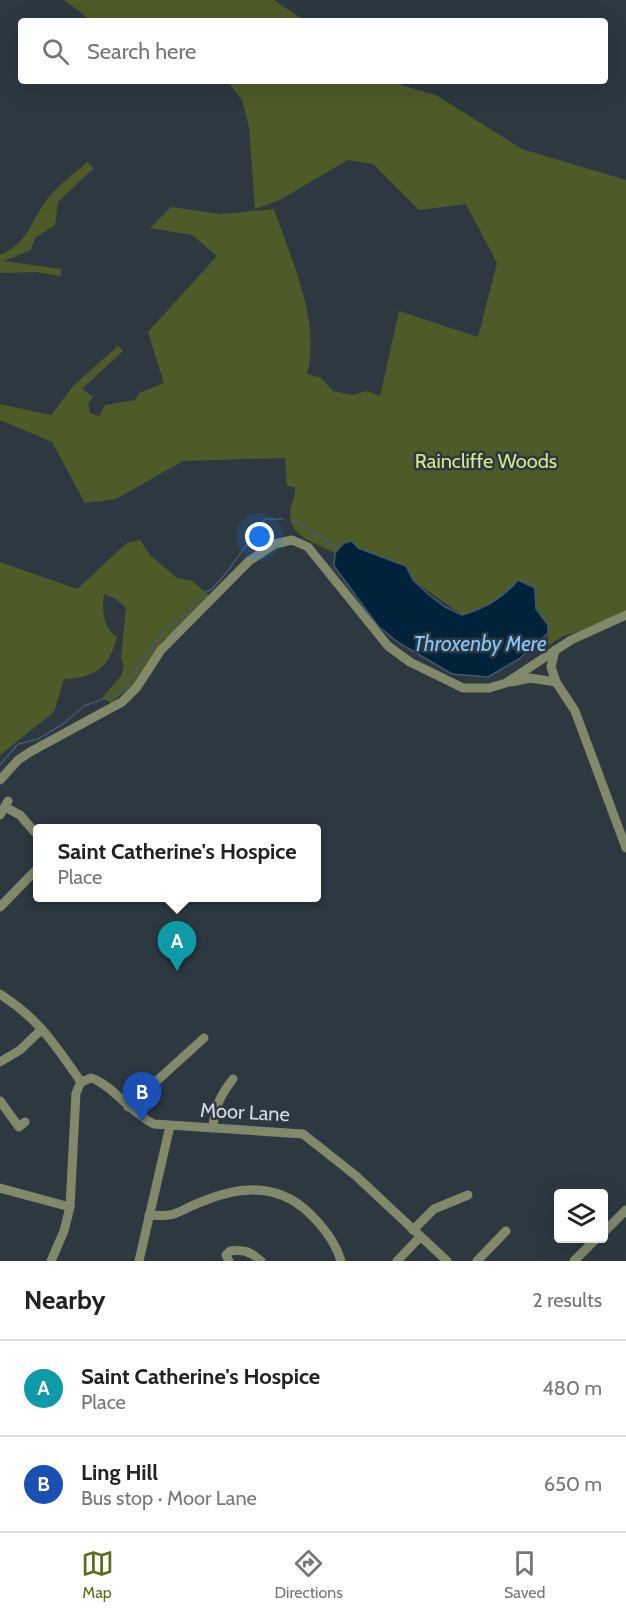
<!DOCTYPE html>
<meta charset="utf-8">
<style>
body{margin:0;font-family:Cabin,sans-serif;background:#f6f6f6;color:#222}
.controls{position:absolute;right:18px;bottom:18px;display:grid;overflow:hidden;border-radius:6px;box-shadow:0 6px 24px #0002}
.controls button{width:54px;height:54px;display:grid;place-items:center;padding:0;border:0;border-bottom:2px solid #e0e0e0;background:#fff;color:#222;font:30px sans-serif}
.you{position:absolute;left:260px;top:537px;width:21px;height:21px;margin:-15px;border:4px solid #fff;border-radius:50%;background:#1a73e8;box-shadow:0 0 0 9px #1a73e833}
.badge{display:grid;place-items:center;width:39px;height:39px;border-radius:50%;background:#5f6c1d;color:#fff;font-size:20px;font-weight:700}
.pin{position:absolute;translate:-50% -50px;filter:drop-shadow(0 2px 3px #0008)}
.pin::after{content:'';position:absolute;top:32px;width:21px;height:18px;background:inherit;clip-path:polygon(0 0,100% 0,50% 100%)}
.popup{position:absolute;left:33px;top:824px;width:288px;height:78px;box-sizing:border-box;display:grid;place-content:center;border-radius:6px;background:#fff;filter:drop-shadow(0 2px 4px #0005);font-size:20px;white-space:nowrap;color:#767676}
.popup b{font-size:22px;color:#222}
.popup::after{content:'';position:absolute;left:50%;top:100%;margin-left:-12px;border:12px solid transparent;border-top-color:#fff}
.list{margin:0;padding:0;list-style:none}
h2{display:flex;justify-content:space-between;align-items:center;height:78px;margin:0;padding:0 24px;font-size:26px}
h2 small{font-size:20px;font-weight:400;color:#767676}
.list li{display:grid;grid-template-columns:39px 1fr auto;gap:18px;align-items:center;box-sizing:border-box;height:96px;padding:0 24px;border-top:2px solid #e0e0e0}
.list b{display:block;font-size:22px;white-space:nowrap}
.list p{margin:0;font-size:20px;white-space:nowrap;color:#767676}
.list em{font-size:20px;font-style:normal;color:#767676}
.icon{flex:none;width:33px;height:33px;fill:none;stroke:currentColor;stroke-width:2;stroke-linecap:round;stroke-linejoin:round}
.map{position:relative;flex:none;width:626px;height:1261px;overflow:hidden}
.search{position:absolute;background:#fff;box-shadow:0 6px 24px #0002;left:18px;right:18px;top:18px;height:66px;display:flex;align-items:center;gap:15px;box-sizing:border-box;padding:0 21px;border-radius:6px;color:#767676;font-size:22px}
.sheet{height:270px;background:#fff}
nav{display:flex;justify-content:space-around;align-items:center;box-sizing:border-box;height:84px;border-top:2px solid #e0e0e0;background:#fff;font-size:16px;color:#767676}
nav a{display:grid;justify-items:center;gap:3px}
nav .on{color:#5f6c1d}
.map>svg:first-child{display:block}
.green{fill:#4f5a29}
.water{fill:#00233b;stroke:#405a6d;stroke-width:1.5}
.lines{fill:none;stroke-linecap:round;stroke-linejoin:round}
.stream{stroke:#405a6d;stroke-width:1.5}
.minor{stroke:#81896a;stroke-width:9}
.labels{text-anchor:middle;stroke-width:5;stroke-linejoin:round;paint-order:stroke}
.park-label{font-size:20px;fill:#d4ec85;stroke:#2d3841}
.street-label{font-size:20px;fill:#d5dce2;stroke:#2d3841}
.water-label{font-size:21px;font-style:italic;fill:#83c8fe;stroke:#2d3841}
</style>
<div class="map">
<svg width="626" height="1261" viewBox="0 0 626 1261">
<rect width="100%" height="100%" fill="#2d3841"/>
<g class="green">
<path d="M 64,0 L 274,0 L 305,21 L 88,21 L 83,14 Z"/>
<path d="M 227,81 L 396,81 L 404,86 L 436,95 L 522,149 L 626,180 L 626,612 L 592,628 L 563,636 L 548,646 L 548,625 L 518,581 C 502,599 485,608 462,615 L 413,580 L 406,566 L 344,543 L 335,553 C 317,543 290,538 290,514 C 290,505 296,497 295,487 L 287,486 L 285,458 L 183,461 L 116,499 L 85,503 L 52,442 L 0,420 L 0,404 L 51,415 L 74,385 L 118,346 L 123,351 L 82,389 L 93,397 L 88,404 L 90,413 L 99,416 L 105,405 L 135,400 L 139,393 L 164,383 L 148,332 L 217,256 L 192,235 L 150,228 L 171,207 L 221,214 L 274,209 C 291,260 321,320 307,374 L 321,378 L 333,391 L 352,395 L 367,391 L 380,396 L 399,311 L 478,337 L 497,263 L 466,204 L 419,210 L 373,164 L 348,160 L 278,201 L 255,209 L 249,127 L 242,100 Z"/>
<path d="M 87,162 L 94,168 L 58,202 L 55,225 L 35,238 L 31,250 L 4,261 L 61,269 L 61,276 L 36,272 L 0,273 L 0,255 C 31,242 30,219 49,197 C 60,184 75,173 87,162 Z"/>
<path d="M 140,540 L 150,555 L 177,578 L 192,581 L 209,595 L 184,625 L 163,640 L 135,683 L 111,703 L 102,698 L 121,676 L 124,666 L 121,657 L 126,608 L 116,599 L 104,594 C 102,611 103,627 117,637 C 109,668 95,678 64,679 L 54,712 L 0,755 L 0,562 L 77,589 L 127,543 Z"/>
</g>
<path class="water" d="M 352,541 L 358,548 L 406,566 L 413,580 L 428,594 L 445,607 L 462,615 C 485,608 502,599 518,580 L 535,588 L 536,609 L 548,625 L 548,633 L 519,659 L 488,677 L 452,674 L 399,643 L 378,626 L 334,566 L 335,553 L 344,543 Z"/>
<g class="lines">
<g class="stream">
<path d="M 293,520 L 339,548"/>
<path d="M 0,765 L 18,744 L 38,739 L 63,724 L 84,706 L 119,693 L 161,634 L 187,613 L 202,594 L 212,589 L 227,572 L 265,519 L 283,519"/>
</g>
<g class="minor">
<path d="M 555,650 L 551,667 L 556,682 L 575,711 L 626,848"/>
<path d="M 511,682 L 530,678 L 556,682"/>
<path d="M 0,780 L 18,760 L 30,752 L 122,702 L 137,687 L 161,650 L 249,561 L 275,544 L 292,540 L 308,547 L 388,646 L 410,662 L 463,688 L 489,688 L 506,683 L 571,640 L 626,615"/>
<path d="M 5,807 L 20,815 L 38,836"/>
<path d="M 0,815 L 8,801"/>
<path d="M 0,907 L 38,868"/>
<path d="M 0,994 C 40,1020 55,1045 81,1082"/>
<path d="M 0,1062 L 20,1050 L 42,1029"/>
<path d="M 81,1082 L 91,1078 C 113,1085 130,1113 154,1124 L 303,1134 L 355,1175 L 447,1261"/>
<path d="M 0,1101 L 19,1127 L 25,1122"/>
<path d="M 128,1107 L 204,1038"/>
<path d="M 213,1128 C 214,1108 221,1094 233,1079"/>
<path d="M 0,1188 L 70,1207"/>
<path d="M 149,1215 C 180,1217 175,1212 201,1202 C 238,1186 277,1183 308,1212 C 323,1226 335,1241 341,1261"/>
<path d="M 413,1230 L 434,1209 L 468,1195"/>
<path d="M 604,1232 L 626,1210"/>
<path d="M 51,1261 L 64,1231 L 70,1207 L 76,1093 L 81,1082"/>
<path d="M 139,1261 L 170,1126"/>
<path d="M 229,1261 L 226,1255 L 230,1251 C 244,1249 251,1252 261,1261"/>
<path d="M 397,1261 L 420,1237"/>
<path d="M 477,1261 L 506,1231"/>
<path d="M 574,1261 L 597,1238"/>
</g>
</g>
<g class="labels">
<g class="park-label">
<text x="486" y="468">Raincliffe Woods</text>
</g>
<g class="street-label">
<text transform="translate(245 1112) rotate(3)" y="7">Moor Lane</text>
</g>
<g class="water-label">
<text x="480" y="651">Throxenby Mere</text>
</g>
</g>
</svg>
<div class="controls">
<button><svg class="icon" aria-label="layers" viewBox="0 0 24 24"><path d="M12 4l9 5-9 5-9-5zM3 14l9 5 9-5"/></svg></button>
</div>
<div class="you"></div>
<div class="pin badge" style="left:177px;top:971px;background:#0f9aa8">A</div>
<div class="popup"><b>Saint Catherine's Hospice</b>Place</div>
<div class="pin badge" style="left:142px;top:1122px;background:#1a4fb4">B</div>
<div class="search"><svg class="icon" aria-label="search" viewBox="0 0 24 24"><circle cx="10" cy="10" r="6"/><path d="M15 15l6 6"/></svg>Search here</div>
</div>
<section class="sheet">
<h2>Nearby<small>2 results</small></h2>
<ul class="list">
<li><span class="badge" style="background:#0f9aa8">A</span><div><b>Saint Catherine's Hospice</b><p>Place</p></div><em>480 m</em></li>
<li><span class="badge" style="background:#1a4fb4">B</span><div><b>Ling Hill</b><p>Bus stop · Moor Lane</p></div><em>650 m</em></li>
</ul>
</section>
<nav>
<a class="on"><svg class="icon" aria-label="map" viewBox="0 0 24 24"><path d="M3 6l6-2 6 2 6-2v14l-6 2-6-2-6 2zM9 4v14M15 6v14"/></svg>Map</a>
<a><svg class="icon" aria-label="directions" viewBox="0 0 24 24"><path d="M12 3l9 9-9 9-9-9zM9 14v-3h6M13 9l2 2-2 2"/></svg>Directions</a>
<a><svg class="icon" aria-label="saved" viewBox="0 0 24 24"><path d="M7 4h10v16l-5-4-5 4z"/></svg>Saved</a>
</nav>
